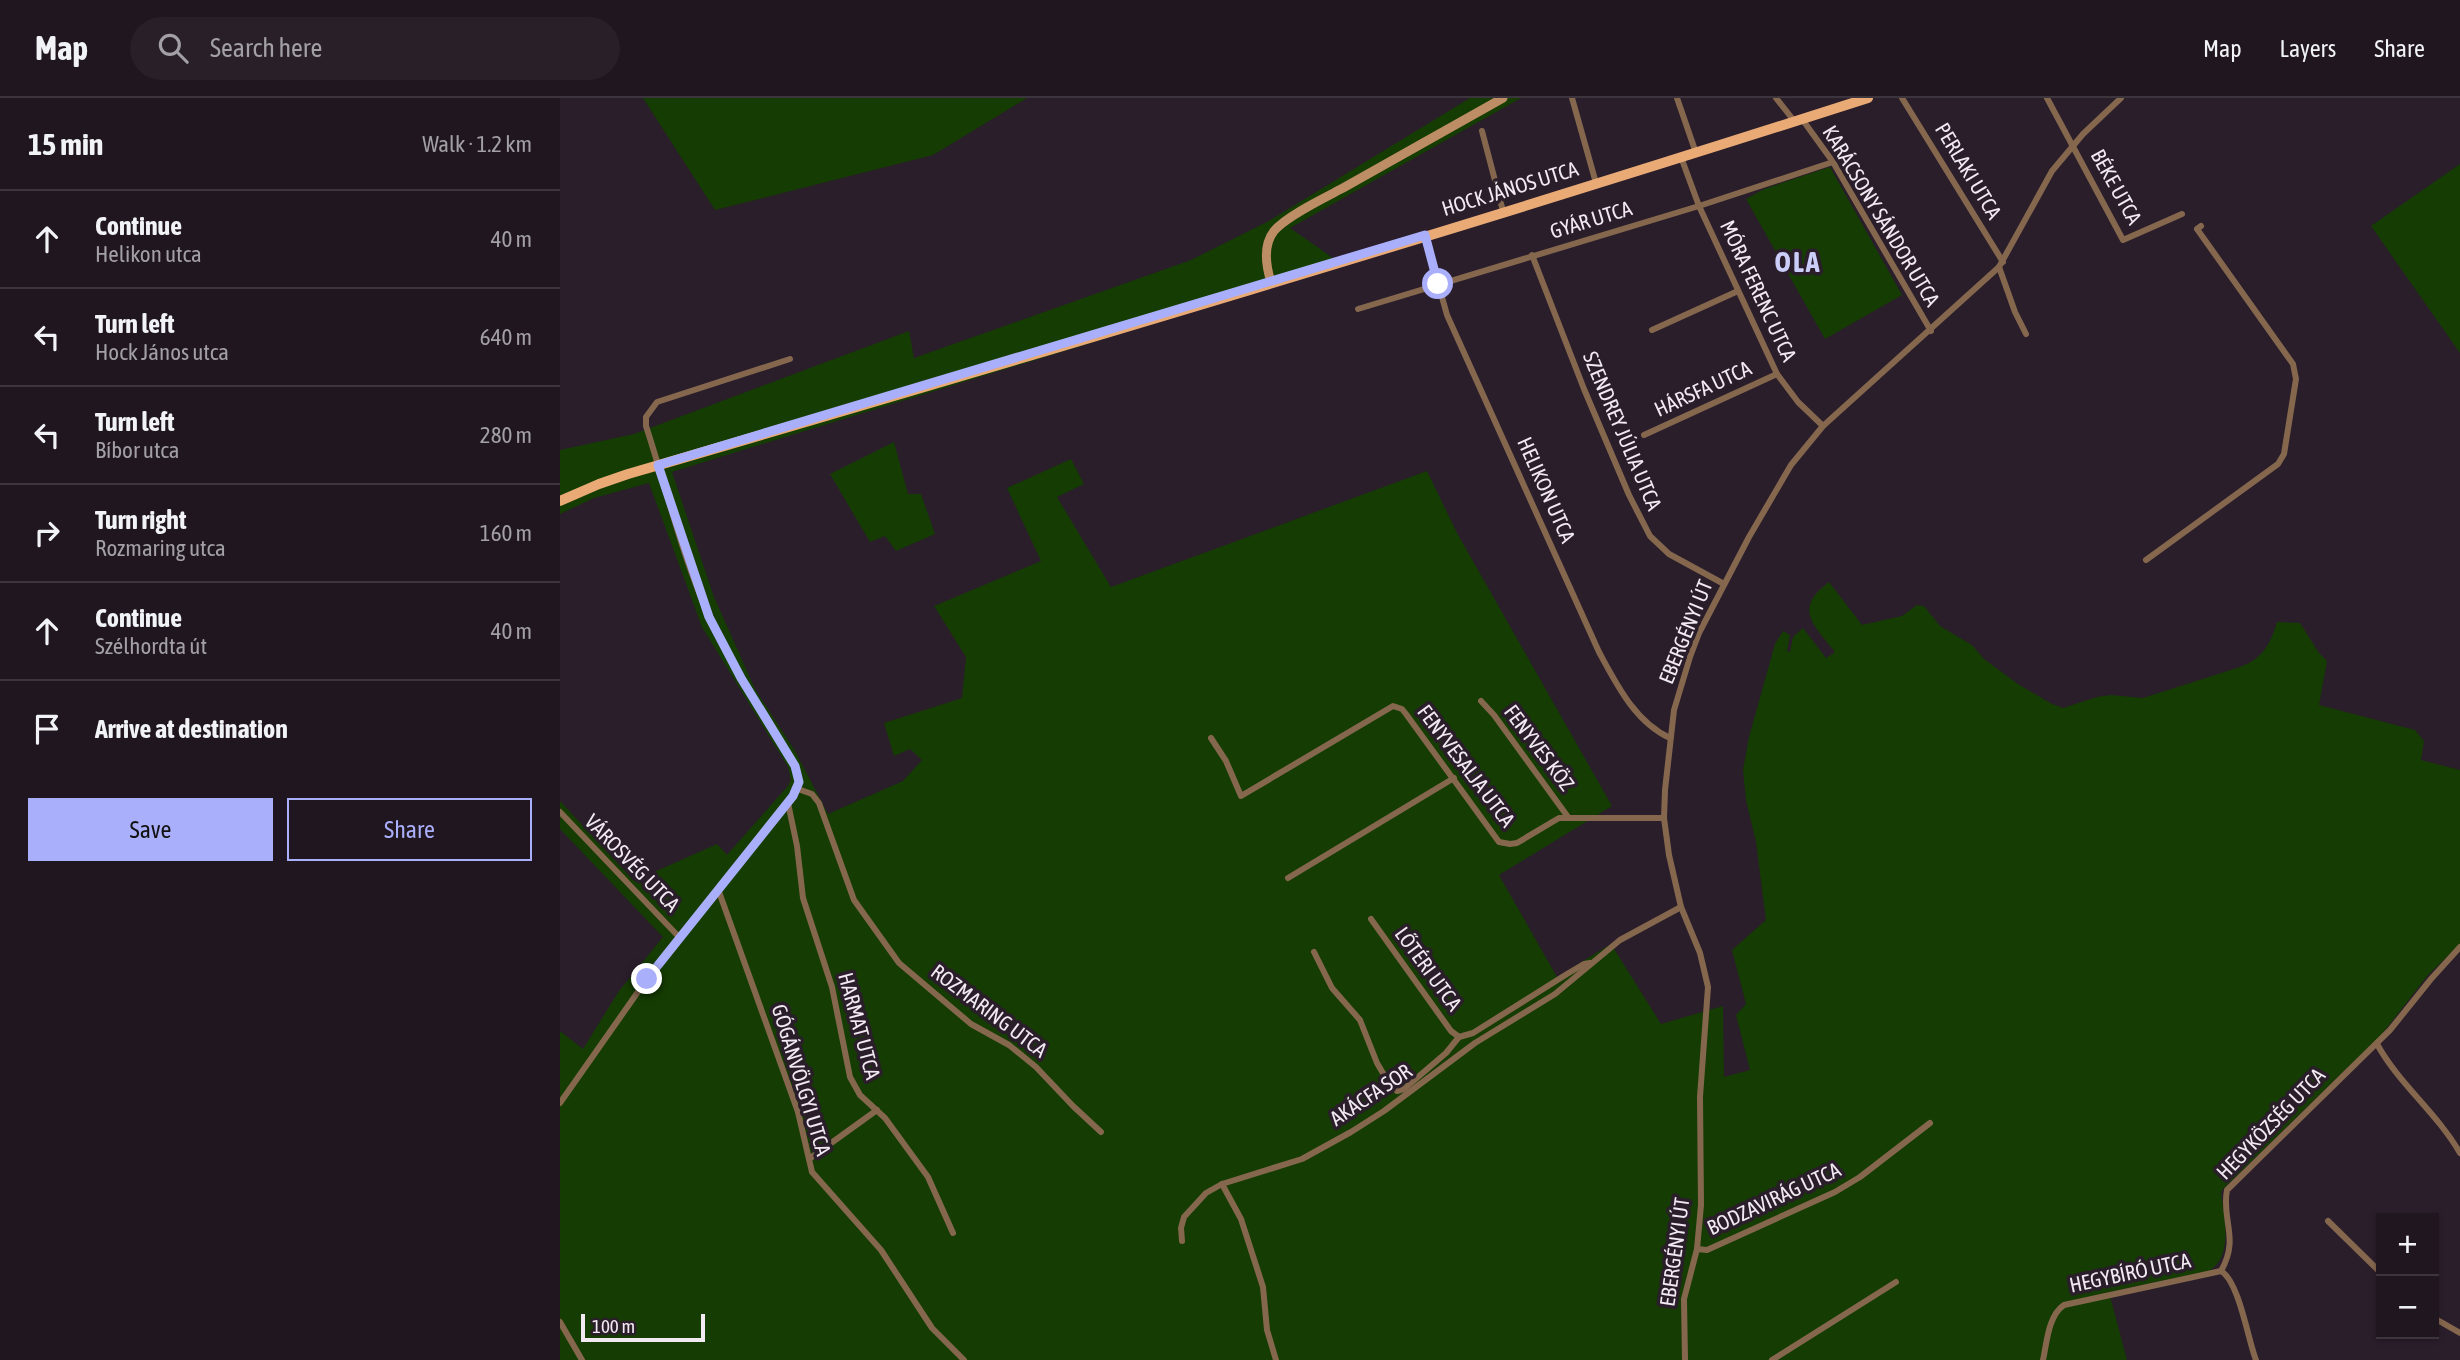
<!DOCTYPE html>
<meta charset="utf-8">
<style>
body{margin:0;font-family:"Asap Condensed",sans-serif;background:#281f29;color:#f1f3f6}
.controls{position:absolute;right:21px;bottom:21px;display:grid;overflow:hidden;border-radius:0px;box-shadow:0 2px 5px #0004}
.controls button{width:63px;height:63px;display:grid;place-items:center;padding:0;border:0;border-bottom:2px solid #3d353e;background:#201620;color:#f1f3f6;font:35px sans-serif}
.scale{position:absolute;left:21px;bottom:18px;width:124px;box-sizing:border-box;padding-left:7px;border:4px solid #f2eaf2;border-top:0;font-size:19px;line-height:24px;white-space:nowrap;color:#f2eaf2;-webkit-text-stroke:5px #2a1e2b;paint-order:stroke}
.stop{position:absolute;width:21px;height:21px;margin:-16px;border:5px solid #aaaffb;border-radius:50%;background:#fff}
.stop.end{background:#aaaffb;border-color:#fff;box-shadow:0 2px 7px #0008}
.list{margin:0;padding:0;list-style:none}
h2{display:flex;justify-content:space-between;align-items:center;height:91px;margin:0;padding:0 28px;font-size:30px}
h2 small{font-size:23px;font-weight:400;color:#a29fa5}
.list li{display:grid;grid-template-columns:46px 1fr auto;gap:21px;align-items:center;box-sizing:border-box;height:98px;padding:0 28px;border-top:2px solid #3d353e}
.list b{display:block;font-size:26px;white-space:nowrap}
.list p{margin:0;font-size:23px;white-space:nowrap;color:#a29fa5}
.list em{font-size:23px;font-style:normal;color:#a29fa5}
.actions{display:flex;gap:14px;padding:21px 28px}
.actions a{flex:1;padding:16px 0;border:2px solid #aaaffb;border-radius:0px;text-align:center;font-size:24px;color:#aaaffb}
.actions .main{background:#aaaffb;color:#111}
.icon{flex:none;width:38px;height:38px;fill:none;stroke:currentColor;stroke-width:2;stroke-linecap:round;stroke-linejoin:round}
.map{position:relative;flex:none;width:1900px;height:1262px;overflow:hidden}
header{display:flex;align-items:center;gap:42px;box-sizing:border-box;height:98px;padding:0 35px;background:#201620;border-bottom:2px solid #3d353e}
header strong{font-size:33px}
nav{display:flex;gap:38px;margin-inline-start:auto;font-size:24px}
.search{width:490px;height:63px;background:#281f29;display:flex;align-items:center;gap:18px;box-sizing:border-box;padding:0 24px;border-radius:38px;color:#a29fa5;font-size:26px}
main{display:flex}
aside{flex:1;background:#201620}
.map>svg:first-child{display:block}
.green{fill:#153c02}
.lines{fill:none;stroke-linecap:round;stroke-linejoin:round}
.street{stroke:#85674e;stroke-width:6}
.secondary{stroke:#bd8d65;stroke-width:9}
.primary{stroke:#e9aa76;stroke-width:10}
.route{stroke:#aaaffb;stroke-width:9}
.labels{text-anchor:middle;stroke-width:7;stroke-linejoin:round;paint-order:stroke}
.street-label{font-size:21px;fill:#f2eaf2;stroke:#2a1e2b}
.district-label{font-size:28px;font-weight:bold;letter-spacing:2px;fill:#cacef9;stroke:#2a1e2b}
</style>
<header>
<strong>Map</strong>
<div class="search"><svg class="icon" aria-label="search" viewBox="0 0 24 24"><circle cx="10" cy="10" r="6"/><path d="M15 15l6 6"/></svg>Search here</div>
<nav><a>Map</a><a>Layers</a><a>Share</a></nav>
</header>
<main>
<aside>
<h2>15 min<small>Walk · 1.2 km</small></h2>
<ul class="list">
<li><svg class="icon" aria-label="ahead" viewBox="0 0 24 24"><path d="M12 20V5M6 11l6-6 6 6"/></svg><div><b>Continue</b><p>Helikon utca</p></div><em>40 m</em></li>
<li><svg class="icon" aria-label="left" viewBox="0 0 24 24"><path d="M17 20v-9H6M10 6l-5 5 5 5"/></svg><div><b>Turn left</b><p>Hock János utca</p></div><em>640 m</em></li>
<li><svg class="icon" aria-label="left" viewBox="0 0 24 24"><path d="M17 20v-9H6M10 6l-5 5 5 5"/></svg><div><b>Turn left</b><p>Bíbor utca</p></div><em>280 m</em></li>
<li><svg class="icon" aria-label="right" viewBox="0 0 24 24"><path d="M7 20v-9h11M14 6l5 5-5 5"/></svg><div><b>Turn right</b><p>Rozmaring utca</p></div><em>160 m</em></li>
<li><svg class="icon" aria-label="ahead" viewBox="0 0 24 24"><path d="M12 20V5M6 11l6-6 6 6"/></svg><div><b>Continue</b><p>Szélhordta út</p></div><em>40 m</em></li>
<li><svg class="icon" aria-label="arrive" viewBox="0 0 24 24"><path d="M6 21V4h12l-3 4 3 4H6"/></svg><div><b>Arrive at destination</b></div></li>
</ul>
<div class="actions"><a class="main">Save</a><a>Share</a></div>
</aside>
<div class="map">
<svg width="1900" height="1262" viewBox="0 0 1900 1262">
<rect width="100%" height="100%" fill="#2a1e2b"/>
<g class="green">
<path d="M 83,0 L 467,0 L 373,57 L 155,112 Z"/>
<path d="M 910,0 L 961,0 L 730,130 L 783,167 L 112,374 L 154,499 L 195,591 L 235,653 L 268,716 L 343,683 L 362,662 L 350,651 L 334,658 L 324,625 L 402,600 L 406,559 L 374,508 L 481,463 L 447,390 L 511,361 L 524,386 L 497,399 L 551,489 L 867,373 L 897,435 L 1052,708 L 939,777 L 997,879 L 1051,846 L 1101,926 L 1163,908 L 1164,979 L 1190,972 L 1176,917 L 1186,906 L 1172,852 L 1206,822 L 1196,744 L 1186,702 L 1183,672 L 1189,639 L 1215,546 L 1223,533 L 1230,537 L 1227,553 L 1230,554 L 1233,539 L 1243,530 L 1266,560 L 1275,554 C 1253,526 1233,511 1269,484 L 1302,527 L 1342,518 L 1357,507 L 1364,508 L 1380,528 L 1412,547 L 1424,561 L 1458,586 L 1492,606 L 1503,610 L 1537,599 L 1551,597 L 1583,600 L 1680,569 C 1703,560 1710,547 1717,524 L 1740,525 L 1759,555 L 1767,563 L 1759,607 L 1855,632 L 1864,643 L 1861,662 L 1900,672 L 1900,846 L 1868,877 L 1822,936 L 1663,1091 L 1661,1094 C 1664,1120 1674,1157 1649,1173 L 1549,1194 L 1567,1262 L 0,1262 L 0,933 L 23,951 L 59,893 L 103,839 L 0,731 L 0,703 L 74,783 L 157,746 L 167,757 L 227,689 L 231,682 L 228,669 L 142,529 L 89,385 L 34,400 L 0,416 L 0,352 L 74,336 L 349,233 L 354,260 L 631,162 L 707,124 Z"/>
<path d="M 1900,66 L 1900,255 L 1811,128 Z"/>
<path d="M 1270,69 L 1342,197 L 1265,241 L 1186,101 L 1204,91 Z"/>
<path d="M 334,344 L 348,396 L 361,396 L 375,436 L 336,453 L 325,438 L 310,444 L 270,376 Z"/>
</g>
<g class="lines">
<g class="street">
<path d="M 1012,0 L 1036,85"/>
<path d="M 1117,0 L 1136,55"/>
<path d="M 1216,0 L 1235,24"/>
<path d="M 1342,0 L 1443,164"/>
<path d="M 1487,0 L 1563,142 L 1622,116"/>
<path d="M 1242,21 L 1273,64 L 1371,233"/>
<path d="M 922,33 L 943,113"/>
<path d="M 1121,59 L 1139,108 L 1217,276 L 1238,304 L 1263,328"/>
<path d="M 865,138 L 887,217 L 1039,554 C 1057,587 1075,624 1110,640"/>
<path d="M 972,157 L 1024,291 L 1069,397 L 1090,438 L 1109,456 L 1164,486"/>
<path d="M 1439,169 L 1455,214 L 1466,236"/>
<path d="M 798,211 L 1139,108 L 1273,64"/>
<path d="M 1092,232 L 1178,193"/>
<path d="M 1084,337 L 1217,276"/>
<path d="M 1586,462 L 1718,366 L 1724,356 L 1736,281 L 1733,266 L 1637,131 L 1641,128"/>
<path d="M 921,603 L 934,617 L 1008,719"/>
<path d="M 651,640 L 666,663 L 681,698 L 833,608 L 842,611 L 846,616 L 939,744 L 950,746 L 957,745 L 999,720 L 1104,720"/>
<path d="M 238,691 L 252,696 L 259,705 L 294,802 L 339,865 L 411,926 L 449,947 L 476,969 L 513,1008 L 541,1034"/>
<path d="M 228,705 L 237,748 L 243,800 L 272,889 L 290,979 L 300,997 L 325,1020 L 368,1079 L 393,1135"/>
<path d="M 0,714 L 119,839"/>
<path d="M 728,780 L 894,680"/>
<path d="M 158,791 L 238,1014 L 252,1074 L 321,1152 L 372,1230 L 404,1262"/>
<path d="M 811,821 L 891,933 L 899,939"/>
<path d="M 754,854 L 772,890 L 800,922 L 817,965 L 827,982 L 837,993 L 844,991 L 886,955 L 899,939 L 913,935 L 1007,876 L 1024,866 L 1030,865"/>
<path d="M 1817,946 C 1839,986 1877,1015 1900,1055"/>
<path d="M 0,1005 L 87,881 L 238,691 L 239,680 L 235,668 C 206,619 174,572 150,520 C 122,460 107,392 86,328 L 86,319 L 97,304 L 230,261"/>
<path d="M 249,1061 L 317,1012"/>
<path d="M 662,1086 L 681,1121 L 703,1189 L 707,1232 L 716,1262"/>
<path d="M 1768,1123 L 1821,1175"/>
<path d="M 622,1143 L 621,1130 L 624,1119 L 646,1095 L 662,1086 L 742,1061 L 791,1034 L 824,1013 L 915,945 L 995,896 L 1060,842 L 1121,809"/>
<path d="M 1137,1151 L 1147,1152 L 1275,1094 L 1300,1079 L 1370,1025"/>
<path d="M 1874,1220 L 1900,1235"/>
<path d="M 0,1224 L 22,1262"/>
<path d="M 1125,1262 L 1124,1201 L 1137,1151 L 1141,1107 L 1140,999 L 1148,889 L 1140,855 L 1121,809 L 1109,757 L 1104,720 L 1105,692 L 1114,612 L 1130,559 L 1139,535 L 1189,439 L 1231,367 L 1263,328 L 1439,169 L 1492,73 L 1523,36 L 1561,0"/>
<path d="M 1212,1262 L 1336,1184"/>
<path d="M 1483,1262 C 1487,1244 1488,1218 1504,1207 L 1661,1173"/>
<path d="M 1696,1262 C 1688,1242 1679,1183 1661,1173 C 1680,1140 1661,1122 1667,1092 L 1830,932 L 1871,881 L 1900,849"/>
</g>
<path class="secondary" d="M 711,184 C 706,168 703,147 714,133 C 726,118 766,99 783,90 C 836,60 890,30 943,0"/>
<path class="primary" d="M 0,403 L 39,386 L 68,376 C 482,255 897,132 1308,0"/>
</g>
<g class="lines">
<path class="route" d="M 87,881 L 233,698 L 239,684 L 235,668 L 181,580 L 149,519 L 98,367 L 865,137 L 878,186"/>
</g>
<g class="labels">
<g class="street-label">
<text transform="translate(1408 73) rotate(59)" y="7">PERLAKI UTCA</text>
<text transform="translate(1556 89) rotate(61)" y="7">BÉKE UTCA</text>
<text transform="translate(950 91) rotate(-17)" y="7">HOCK JÁNOS UTCA</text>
<text transform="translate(1321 118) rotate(59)" y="7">KARÁCSONY SÁNDOR UTCA</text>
<text transform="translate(1031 122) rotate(-17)" y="7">GYÁR UTCA</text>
<text transform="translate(1198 193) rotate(65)" y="7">MÓRA FERENC UTCA</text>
<text transform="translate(1143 291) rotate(-25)" y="7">HÁRSFA UTCA</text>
<text transform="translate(1062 333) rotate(67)" y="7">SZENDREY JÚLIA UTCA</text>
<text transform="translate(986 392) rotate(66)" y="7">HELIKON UTCA</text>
<text transform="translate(1126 534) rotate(-68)" y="7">EBERGÉNYI ÚT</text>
<text transform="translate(979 650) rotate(53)" y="7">FENYVES KÖZ</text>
<text transform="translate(906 668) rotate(53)" y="7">FENYVESALJA UTCA</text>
<text transform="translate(72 765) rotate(46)" y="7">VÁROSVÉG UTCA</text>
<text transform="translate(868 871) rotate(54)" y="7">LŐTÉRI UTCA</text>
<text transform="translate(429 913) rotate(37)" y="7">ROZMARING UTCA</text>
<text transform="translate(299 928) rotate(75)" y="7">HARMAT UTCA</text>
<text transform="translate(241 982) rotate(73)" y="7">GÓGÁNVÖLGYI UTCA</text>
<text transform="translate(811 997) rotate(-34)" y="7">AKÁCFA SOR</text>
<text transform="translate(1711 1026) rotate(-46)" y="7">HEGYKÖZSÉG UTCA</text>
<text transform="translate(1214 1101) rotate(-25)" y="7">BODZAVIRÁG UTCA</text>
<text transform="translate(1115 1154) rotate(-82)" y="7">EBERGÉNYI ÚT</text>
<text transform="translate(1570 1175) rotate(-12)" y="7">HEGYBÍRÓ UTCA</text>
</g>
<g class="district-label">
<text x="1238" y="174">OLA</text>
</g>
</g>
</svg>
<div class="controls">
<button>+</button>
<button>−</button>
</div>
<div class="scale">100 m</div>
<div class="stop" style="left:878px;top:186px"></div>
<div class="stop end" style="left:87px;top:881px"></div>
</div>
</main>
